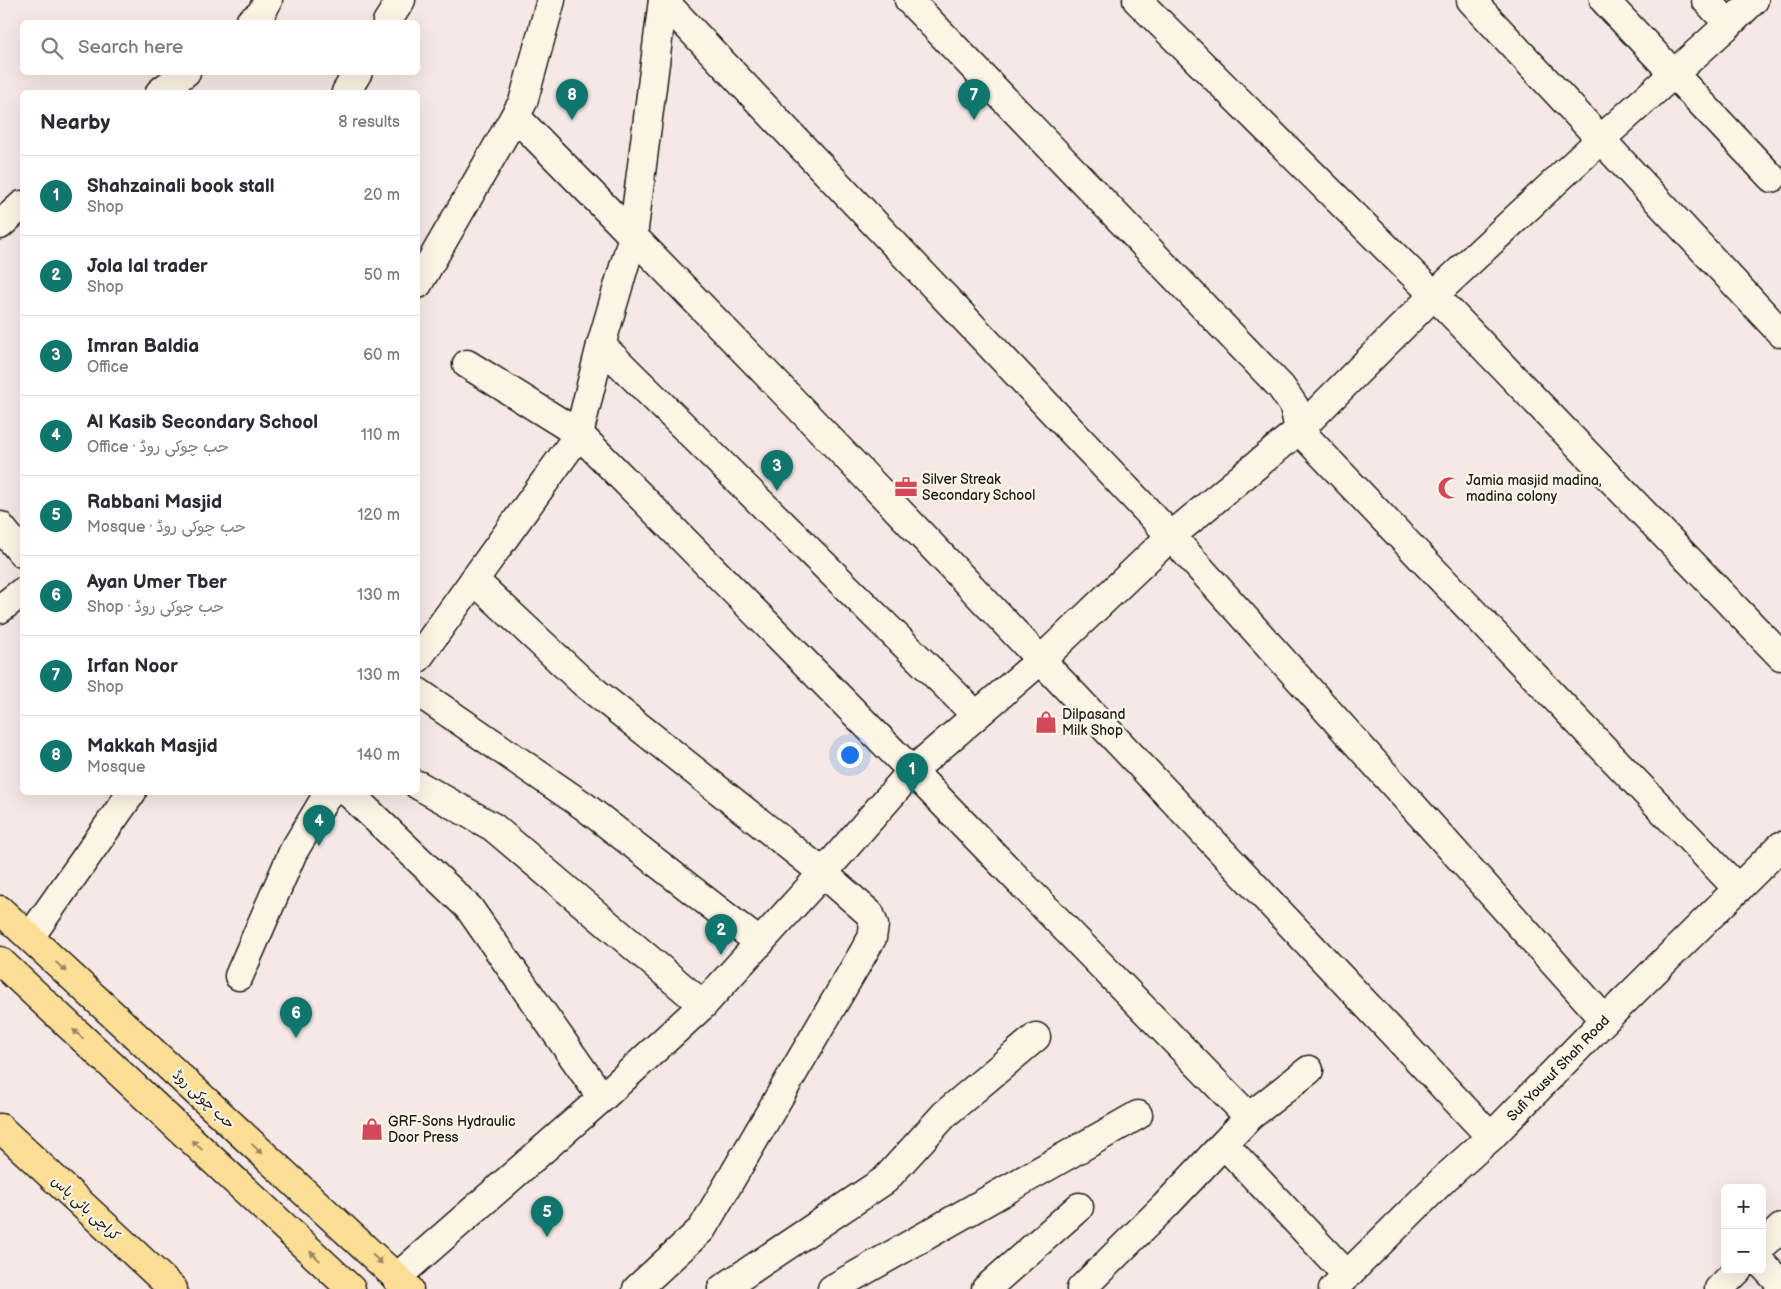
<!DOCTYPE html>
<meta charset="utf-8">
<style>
body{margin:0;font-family:"Balsamiq Sans","Playpen Sans Arabic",sans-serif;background:#f2f2f3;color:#2b2b33}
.controls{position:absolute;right:15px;bottom:15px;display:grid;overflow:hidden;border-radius:8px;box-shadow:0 5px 20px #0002}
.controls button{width:45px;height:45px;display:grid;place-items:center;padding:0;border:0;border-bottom:1px solid #e1e1e2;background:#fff;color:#2b2b33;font:25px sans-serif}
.you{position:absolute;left:849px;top:754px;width:18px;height:18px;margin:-12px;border:4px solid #fff;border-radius:50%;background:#1a73e8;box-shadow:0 0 0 8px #1a73e833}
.badge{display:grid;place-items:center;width:32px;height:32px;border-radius:50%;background:#0f766e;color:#fff;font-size:16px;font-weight:700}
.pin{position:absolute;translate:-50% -41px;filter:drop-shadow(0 1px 2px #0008)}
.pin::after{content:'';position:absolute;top:26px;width:18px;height:15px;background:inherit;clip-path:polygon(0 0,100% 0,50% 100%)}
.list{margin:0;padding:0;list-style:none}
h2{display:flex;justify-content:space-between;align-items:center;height:65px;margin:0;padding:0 20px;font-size:21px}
h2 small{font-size:16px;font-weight:400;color:#7c7c81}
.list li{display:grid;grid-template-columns:32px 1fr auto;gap:15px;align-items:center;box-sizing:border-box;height:80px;padding:0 20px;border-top:1px solid #e1e1e2}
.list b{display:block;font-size:19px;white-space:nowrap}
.list p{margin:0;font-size:16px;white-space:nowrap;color:#7c7c81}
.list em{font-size:16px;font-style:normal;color:#7c7c81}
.icon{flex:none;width:28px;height:28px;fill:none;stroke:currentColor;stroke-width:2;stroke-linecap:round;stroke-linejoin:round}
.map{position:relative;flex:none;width:1781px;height:1289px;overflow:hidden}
.search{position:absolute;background:#fff;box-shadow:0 5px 20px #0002;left:20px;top:20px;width:400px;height:55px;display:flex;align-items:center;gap:12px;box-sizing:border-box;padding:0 18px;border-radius:8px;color:#7c7c81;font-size:19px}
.panel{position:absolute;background:#fff;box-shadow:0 5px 20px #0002;left:20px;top:90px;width:400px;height:705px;border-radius:8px}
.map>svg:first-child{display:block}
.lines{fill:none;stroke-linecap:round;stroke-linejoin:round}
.minor-casing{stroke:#1c1c1c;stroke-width:31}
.secondary-casing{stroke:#1c1c1c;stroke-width:31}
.trunk-casing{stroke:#1c1c1c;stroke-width:31}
.minor{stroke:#fcf5e5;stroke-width:28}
.secondary{stroke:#fcf5e5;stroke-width:28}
.trunk{stroke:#fcde96;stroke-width:28}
.oneway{fill:#97875f}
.labels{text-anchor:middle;stroke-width:4.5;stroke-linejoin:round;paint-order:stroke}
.poi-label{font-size:14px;fill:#1c1c1c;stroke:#fcf5e5;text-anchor:start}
.street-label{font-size:14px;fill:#1c1c1c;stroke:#fcf5e5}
</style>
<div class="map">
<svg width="1781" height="1289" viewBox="0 0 1781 1289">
<rect width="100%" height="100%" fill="#f6e9e5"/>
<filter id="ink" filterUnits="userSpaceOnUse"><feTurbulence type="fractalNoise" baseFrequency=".02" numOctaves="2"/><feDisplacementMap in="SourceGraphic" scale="10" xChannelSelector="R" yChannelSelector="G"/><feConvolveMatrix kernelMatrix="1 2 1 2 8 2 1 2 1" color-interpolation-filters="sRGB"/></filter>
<g filter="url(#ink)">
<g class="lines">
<defs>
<g id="minor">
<path d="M 663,0 L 1171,536 L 1605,1020"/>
<path d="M 909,0 L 1281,387 L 1294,406 L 1299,430 L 1738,889"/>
<path d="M 1137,0 L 1434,295 L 1781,656"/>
<path d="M 1471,0 L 1781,333"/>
<path d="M 1604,0 L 1772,178"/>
<path d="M 1706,0 L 1729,24"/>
<path d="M 250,22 L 261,14 L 268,0"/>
<path d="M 387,22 L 401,0"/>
<path d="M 160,92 L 186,72"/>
<path d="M 346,92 L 358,72"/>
<path d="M 515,116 C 846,451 1168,794 1491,1137"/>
<path d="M 0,225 L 22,205"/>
<path d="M 418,284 L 523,102 L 551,0"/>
<path d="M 601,345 L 976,715"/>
<path d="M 467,364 L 579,434 L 912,771 L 1249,1117"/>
<path d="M 0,526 L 22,553"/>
<path d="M 474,580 L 584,683 L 823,873 L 870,914 L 874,925 L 872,938 L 702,1229 L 637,1289"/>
<path d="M 0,609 L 22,592"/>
<path d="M 418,658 L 579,434 L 601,345 L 633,236 L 663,0"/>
<path d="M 418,692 L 584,806 L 760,943"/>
<path d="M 418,785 L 493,827 L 703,1005"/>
<path d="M 348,792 L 469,908 L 602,1098"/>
<path d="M 30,937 L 132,792"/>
<path d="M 239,976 L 293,852 L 329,792"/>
<path d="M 1224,1144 L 1347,1275"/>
<path d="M 1762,1246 L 1781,1228"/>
<path d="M 1762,1264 L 1781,1284"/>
<path d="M 396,1278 L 602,1098 L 703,1005 L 823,873 L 912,771 L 1042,659 L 1171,536 L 1299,430 L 1434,295 L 1601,139 L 1729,24 L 1754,0"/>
<path d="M 722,1289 L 885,1180 L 945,1114 L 1036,1037"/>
<path d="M 832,1289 L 1138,1115"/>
<path d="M 986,1289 L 1079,1207"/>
<path d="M 1081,1289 L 1165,1206 L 1249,1117 L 1309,1070"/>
<path d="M 1719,1289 L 1738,1270"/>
</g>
<path id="secondary" d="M 1333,1289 L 1445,1178 L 1491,1137 L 1605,1020 L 1781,846"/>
<g id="trunk">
<path d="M 0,910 L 409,1289"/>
<path d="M 0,961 L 351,1289"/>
<path d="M 0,1128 L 173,1289"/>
</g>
</defs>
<use href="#minor" class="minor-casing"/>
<use href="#secondary" class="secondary-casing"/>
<use href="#trunk" class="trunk-casing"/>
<use href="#minor" class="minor"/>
<use href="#secondary" class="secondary"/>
<use href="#trunk" class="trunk"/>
</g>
<defs><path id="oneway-solid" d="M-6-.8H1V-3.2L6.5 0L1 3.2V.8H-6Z" transform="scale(1.25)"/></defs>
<g class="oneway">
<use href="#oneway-solid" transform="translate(61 967) rotate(43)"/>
<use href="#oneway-solid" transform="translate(78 1034) rotate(-137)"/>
<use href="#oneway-solid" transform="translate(197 1145) rotate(-137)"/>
<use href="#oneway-solid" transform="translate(257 1149) rotate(43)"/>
<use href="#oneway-solid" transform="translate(315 1256) rotate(-137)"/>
<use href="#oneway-solid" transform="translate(377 1259) rotate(43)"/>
</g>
</g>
<defs>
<symbol id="office-bare" viewBox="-9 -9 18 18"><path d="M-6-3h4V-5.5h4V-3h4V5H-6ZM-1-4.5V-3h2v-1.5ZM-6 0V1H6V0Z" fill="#d1495b" stroke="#fcf5e5" stroke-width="2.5" paint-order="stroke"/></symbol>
<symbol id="mosque-bare" viewBox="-9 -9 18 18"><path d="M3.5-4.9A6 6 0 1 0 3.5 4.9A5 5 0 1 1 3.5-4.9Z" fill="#d1495b" stroke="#fcf5e5" stroke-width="2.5" paint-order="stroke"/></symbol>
<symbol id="shop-bare" viewBox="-9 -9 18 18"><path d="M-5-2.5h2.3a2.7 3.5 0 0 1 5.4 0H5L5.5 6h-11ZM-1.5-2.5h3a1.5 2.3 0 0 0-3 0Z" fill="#d1495b" stroke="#fcf5e5" stroke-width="2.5" paint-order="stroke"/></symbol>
</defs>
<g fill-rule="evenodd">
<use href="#office-bare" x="890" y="471" width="32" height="32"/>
<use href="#mosque-bare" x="1433" y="472" width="32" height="32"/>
<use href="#shop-bare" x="1030" y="706" width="32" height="32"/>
<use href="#shop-bare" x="356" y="1113" width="32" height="32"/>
</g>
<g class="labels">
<g class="poi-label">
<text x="922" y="484">Silver Streak<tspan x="922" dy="16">Secondary School</tspan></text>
<text x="1466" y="485">Jamia masjid madina,<tspan x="1466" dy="16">madina colony</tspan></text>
<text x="1062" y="719">Dilpasand<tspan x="1062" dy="16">Milk Shop</tspan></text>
<text x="388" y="1126">GRF-Sons Hydraulic<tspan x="388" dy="16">Door Press</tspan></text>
</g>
<g class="street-label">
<text transform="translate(1558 1068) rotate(-46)" y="5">Sufi Yousuf Shah Road</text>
<text transform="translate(204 1099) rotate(43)" y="5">حب چوکی روڈ</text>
<text transform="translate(86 1208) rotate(43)" y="5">کراچی بائی پاس</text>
</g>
</g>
</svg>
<div class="controls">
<button>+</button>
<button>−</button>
</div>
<div class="you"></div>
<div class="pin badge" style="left:912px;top:794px">1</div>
<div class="pin badge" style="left:721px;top:955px">2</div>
<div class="pin badge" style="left:777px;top:491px">3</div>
<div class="pin badge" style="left:319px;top:846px">4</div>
<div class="pin badge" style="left:547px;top:1237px">5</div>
<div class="pin badge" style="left:296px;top:1038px">6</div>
<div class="pin badge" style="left:974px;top:120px">7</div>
<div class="pin badge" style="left:572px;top:120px">8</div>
<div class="search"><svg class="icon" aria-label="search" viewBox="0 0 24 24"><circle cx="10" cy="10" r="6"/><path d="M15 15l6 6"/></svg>Search here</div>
<section class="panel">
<h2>Nearby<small>8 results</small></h2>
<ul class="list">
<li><span class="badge">1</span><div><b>Shahzainali book stall</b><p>Shop</p></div><em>20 m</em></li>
<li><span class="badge">2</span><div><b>Jola lal trader</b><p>Shop</p></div><em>50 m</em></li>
<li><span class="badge">3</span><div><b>Imran Baldia</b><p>Office</p></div><em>60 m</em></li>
<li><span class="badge">4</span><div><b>Al Kasib Secondary School</b><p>Office · حب چوکی روڈ</p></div><em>110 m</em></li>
<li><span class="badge">5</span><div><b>Rabbani Masjid</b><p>Mosque · حب چوکی روڈ</p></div><em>120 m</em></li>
<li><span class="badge">6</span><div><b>Ayan Umer Tber</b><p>Shop · حب چوکی روڈ</p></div><em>130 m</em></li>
<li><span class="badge">7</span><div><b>Irfan Noor</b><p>Shop</p></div><em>130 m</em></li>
<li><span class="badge">8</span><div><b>Makkah Masjid</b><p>Mosque</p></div><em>140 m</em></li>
</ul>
</section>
</div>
